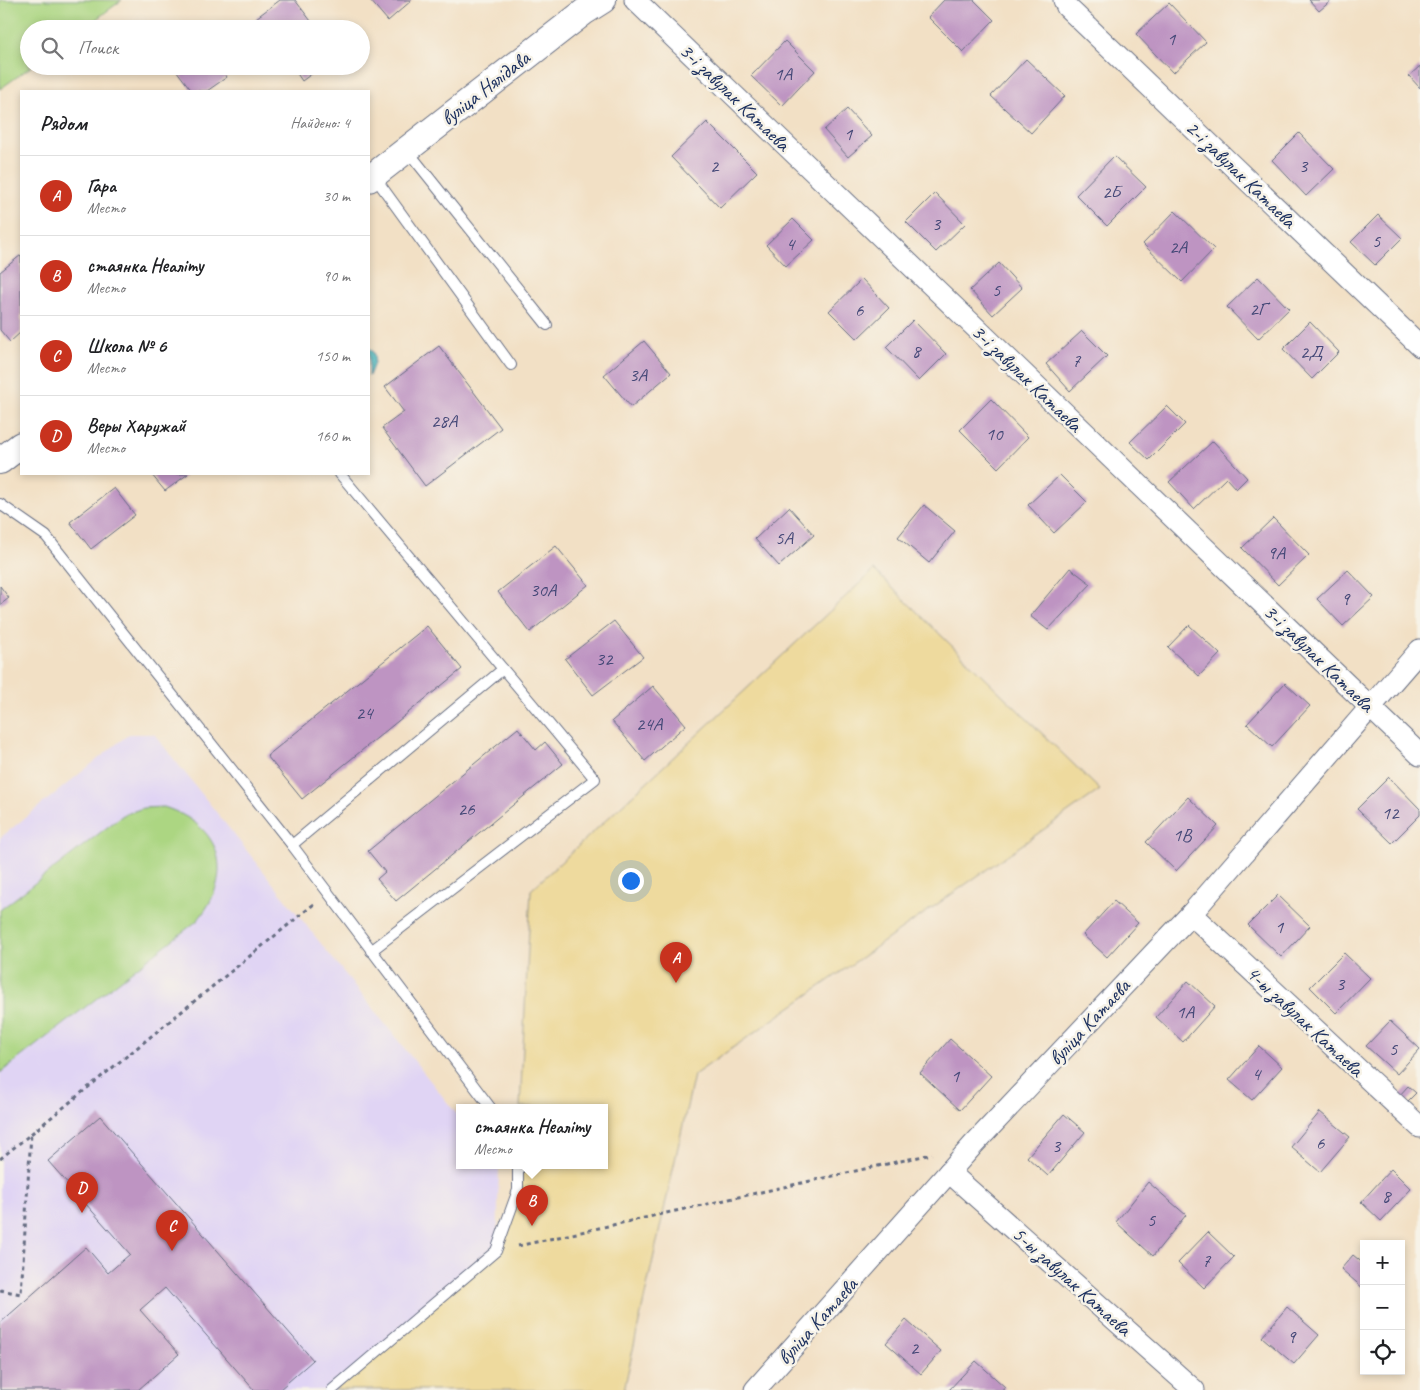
<!DOCTYPE html>
<html lang="ru">
<meta charset="utf-8">
<style>
body{margin:0;font-family:Caveat,sans-serif;background:#f6f6f6;color:#202124}
.controls{position:absolute;right:15px;bottom:15px;display:grid;overflow:hidden;border-radius:0px;box-shadow:0 2px 8px #0003}
.controls button{width:45px;height:45px;display:grid;place-items:center;padding:0;border:0;border-bottom:1px solid #e0e0e0;background:#fff;color:#202124;font:25px sans-serif}
.you{position:absolute;left:630px;top:880px;width:18px;height:18px;margin:-12px;border:4px solid #fff;border-radius:50%;background:#1a73e8;box-shadow:0 0 0 8px #1a73e833}
.badge{display:grid;place-items:center;width:32px;height:32px;border-radius:50%;background:#c8321e;color:#fff;font-size:16px;font-weight:700}
.pin{position:absolute;translate:-50% -41px;filter:drop-shadow(0 1px 2px #0008)}
.pin::after{content:'';position:absolute;top:26px;width:18px;height:15px;background:inherit;clip-path:polygon(0 0,100% 0,50% 100%)}
.popup{position:absolute;left:456px;top:1104px;width:152px;height:65px;box-sizing:border-box;display:grid;place-content:center;border-radius:0px;background:#fff;filter:drop-shadow(0 1px 4px #0005);font-size:16px;white-space:nowrap;color:#757577}
.popup b{font-size:19px;color:#202124}
.popup::after{content:'';position:absolute;left:50%;top:100%;margin-left:-10px;border:10px solid transparent;border-top-color:#fff}
.list{margin:0;padding:0;list-style:none}
h2{display:flex;justify-content:space-between;align-items:center;height:65px;margin:0;padding:0 20px;font-size:21px}
h2 small{font-size:16px;font-weight:400;color:#757577}
.list li{display:grid;grid-template-columns:32px 1fr auto;gap:15px;align-items:center;box-sizing:border-box;height:80px;padding:0 20px;border-top:1px solid #e0e0e0}
.list b{display:block;font-size:19px;white-space:nowrap}
.list p{margin:0;font-size:16px;white-space:nowrap;color:#757577}
.list em{font-size:16px;font-style:normal;color:#757577}
.icon{flex:none;width:28px;height:28px;fill:none;stroke:currentColor;stroke-width:2;stroke-linecap:round;stroke-linejoin:round}
.map{position:relative;flex:none;width:1420px;height:1390px;overflow:hidden}
.search{position:absolute;background:#fff;box-shadow:0 2px 8px #0003;left:20px;top:20px;width:350px;height:55px;display:flex;align-items:center;gap:12px;box-sizing:border-box;padding:0 18px;border-radius:28px;color:#757577;font-size:19px}
.panel{position:absolute;background:#fff;box-shadow:0 2px 8px #0003;left:20px;top:90px;width:350px;height:385px;border-radius:0px}
.map>svg:first-child{display:block}
.built{fill:#e0d4f4}
.green{fill:#acd682;stroke:#648270}
.sand{fill:#eeda9e;stroke:#84847e}
.water{fill:#48b8be;stroke:#32748e}
.building{fill:#be94c2}
.lines{fill:none;stroke-linecap:round;stroke-linejoin:round}
.service-casing{stroke:#666d82;stroke-width:12}
.minor-casing{stroke:#666d82;stroke-width:23}
.tertiary-casing{stroke:#666d82;stroke-width:28}
.path{stroke:#666d82;stroke-width:3;stroke-dasharray:4 4;stroke-linecap:butt}
.service{stroke:#fff;stroke-width:10}
.minor{stroke:#fff;stroke-width:21}
.tertiary{stroke:#fff;stroke-width:26}
.labels{text-anchor:middle;stroke-width:5;stroke-linejoin:round;paint-order:stroke}
.number-label{font-size:19px;fill:#444877}
.street-label{font-size:21px;fill:#1b2f5e;stroke:#f7f3e8}
</style>
<div class="map">
<svg width="1420" height="1390" viewBox="0 0 1420 1390">
<rect width="100%" height="100%" fill="#f7f3e8"/>
<filter id="ink" filterUnits="userSpaceOnUse"><feTurbulence type="fractalNoise" baseFrequency=".02" numOctaves="2"/><feDisplacementMap in="SourceGraphic" scale="10" xChannelSelector="R" yChannelSelector="G"/><feConvolveMatrix kernelMatrix="1 2 1 2 8 2 1 2 1" color-interpolation-filters="sRGB"/></filter>
<filter id="wash" filterUnits="userSpaceOnUse"><feTurbulence type="fractalNoise" baseFrequency=".0096" numOctaves="4" result="noise"/><feDisplacementMap in="SourceGraphic" scale="20" xChannelSelector="R" yChannelSelector="G"/><feGaussianBlur stdDeviation="1.12" result="paint"/><feColorMatrix in="noise" values="0 0 0 0 0 0 0 0 0 0 0 0 0 0 0 0 0 1.4 0 .05"/><feComposite in="paint" operator="in"/></filter>
<g filter="url(#wash)">
<rect width="100%" height="100%" fill="#f2e0c5"/>
<path class="built" d="M 129,734 L 154,734 L 459,1117 L 460,1165 L 498,1165 L 499,1167 L 496,1287 L 368,1390 L 0,1390 L 0,838 Z"/>
<g class="green">
<path d="M 0,0 L 122,0 L 83,29 L 29,29 L 29,66 L 32,66 L 0,89 Z"/>
<path d="M 164,807 C 222,826 236,874 197,921 L 0,1073 L 0,910 L 123,815 L 143,808 Z"/>
</g>
<path class="sand" d="M 874,570 L 1100,790 L 694,1075 L 624,1390 L 334,1390 L 496,1251 L 518,1190 L 518,1165 L 604,1165 L 604,1107 L 520,1107 L 531,890 Z"/>
<path class="water" d="M 369,348 C 379,355 373,366 369,376 Z"/>
<g id="blocks">
<g class="building">
<path d="M 280,0 L 295,0 L 317,29 L 264,29 L 256,18 Z"/>
<path d="M 370,0 L 412,0 L 388,21 Z"/>
<path d="M 944,0 L 974,0 L 994,20 L 963,52 L 928,17 Z"/>
<path d="M 1309,0 L 1332,0 L 1319,11 Z"/>
<path d="M 1169,3 L 1206,42 L 1173,73 L 1136,34 Z"/>
<path d="M 785,41 L 815,71 L 782,106 L 751,76 Z"/>
<path d="M 1026,59 L 1065,96 L 1031,133 L 991,96 Z"/>
<path d="M 173,66 L 219,66 L 227,77 L 207,91 L 192,91 Z"/>
<path d="M 292,66 L 322,66 L 302,81 Z"/>
<path d="M 1420,66 L 1420,88 L 1409,76 Z"/>
<path d="M 847,109 L 872,136 L 848,157 L 824,130 Z"/>
<path d="M 707,122 L 757,172 L 720,208 L 671,157 Z"/>
<path d="M 1299,133 L 1334,169 L 1306,196 L 1272,160 Z"/>
<path d="M 1114,156 L 1146,187 L 1107,226 L 1076,195 Z"/>
<path d="M 935,193 L 965,224 L 936,252 L 906,222 Z"/>
<path d="M 1175,211 L 1214,249 L 1182,282 L 1143,244 Z"/>
<path d="M 1378,215 L 1402,238 L 1375,265 L 1351,242 Z"/>
<path d="M 793,219 L 814,240 L 786,266 L 766,245 Z"/>
<path d="M 21,255 L 21,332 L 10,342 L 0,330 L 0,272 Z"/>
<path d="M 999,263 L 1022,288 L 993,315 L 970,290 Z"/>
<path d="M 1258,277 L 1289,309 L 1258,339 L 1227,307 Z"/>
<path d="M 862,279 L 889,308 L 857,339 L 829,311 Z"/>
<path d="M 913,320 L 946,354 L 919,381 L 886,347 Z"/>
<path d="M 1310,322 L 1339,352 L 1312,379 L 1283,349 Z"/>
<path d="M 1082,331 L 1107,356 L 1070,391 L 1046,364 Z"/>
<path d="M 644,341 L 671,373 L 631,407 L 604,375 Z"/>
<path d="M 439,346 L 501,428 L 425,486 L 382,428 L 404,412 L 385,387 Z"/>
<path d="M 991,399 L 1028,437 L 998,468 L 960,430 Z"/>
<path d="M 1167,406 L 1185,424 L 1149,460 L 1130,442 Z"/>
<path d="M 1213,441 L 1247,478 L 1236,489 L 1226,478 L 1194,509 L 1169,482 Z"/>
<path d="M 151,474 L 188,474 L 165,491 Z"/>
<path d="M 1060,475 L 1087,502 L 1054,533 L 1028,505 Z"/>
<path d="M 114,488 L 135,515 L 91,549 L 70,522 Z"/>
<path d="M 924,505 L 955,531 L 929,563 L 898,537 Z"/>
<path d="M 789,507 L 814,535 L 779,566 L 755,539 Z"/>
<path d="M 1273,518 L 1309,555 L 1278,585 L 1242,548 Z"/>
<path d="M 556,546 L 588,585 L 530,632 L 498,592 Z"/>
<path d="M 1070,568 L 1091,584 L 1048,630 L 1030,616 Z"/>
<path d="M 1348,570 L 1374,597 L 1343,626 L 1317,599 Z"/>
<path d="M 0,586 L 9,598 L 0,605 Z"/>
<path d="M 614,621 L 643,657 L 593,695 L 565,659 Z"/>
<path d="M 1189,625 L 1220,654 L 1199,676 L 1168,647 Z"/>
<path d="M 427,626 L 462,669 L 302,799 L 267,756 Z"/>
<path d="M 1285,683 L 1310,706 L 1272,747 L 1247,724 Z"/>
<path d="M 653,686 L 686,725 L 645,761 L 612,721 Z"/>
<path d="M 518,728 L 536,750 L 545,742 L 563,764 L 396,901 L 377,879 L 385,872 L 368,851 Z"/>
<path d="M 1389,777 L 1420,809 L 1420,815 L 1392,843 L 1357,809 Z"/>
<path d="M 1188,797 L 1218,826 L 1176,871 L 1146,842 Z"/>
<path d="M 1278,895 L 1310,926 L 1281,957 L 1248,925 Z"/>
<path d="M 1114,901 L 1138,923 L 1107,957 L 1083,935 Z"/>
<path d="M 1344,953 L 1370,978 L 1336,1013 L 1310,987 Z"/>
<path d="M 1188,981 L 1215,1006 L 1183,1042 L 1156,1017 Z"/>
<path d="M 1390,1021 L 1420,1049 L 1397,1074 L 1366,1046 Z"/>
<path d="M 950,1039 L 991,1076 L 960,1110 L 920,1073 Z"/>
<path d="M 1259,1046 L 1282,1067 L 1252,1100 L 1229,1080 Z"/>
<path d="M 1408,1086 L 1416,1093 L 1406,1103 L 1399,1096 Z"/>
<path d="M 1320,1112 L 1350,1137 L 1320,1172 L 1291,1147 Z"/>
<path d="M 1064,1114 L 1085,1132 L 1048,1176 L 1027,1157 Z"/>
<path d="M 100,1116 L 313,1360 L 279,1390 L 254,1390 L 165,1288 L 140,1310 L 179,1354 L 138,1390 L 0,1390 L 0,1323 L 86,1247 L 108,1273 L 130,1254 L 48,1161 Z"/>
<path d="M 1391,1169 L 1411,1189 L 1381,1221 L 1361,1202 Z"/>
<path d="M 1148,1182 L 1186,1215 L 1153,1256 L 1116,1222 Z"/>
<path d="M 1208,1232 L 1234,1257 L 1204,1288 L 1178,1263 Z"/>
<path d="M 1353,1255 L 1364,1264 L 1364,1289 L 1341,1269 Z"/>
<path d="M 1287,1307 L 1319,1335 L 1294,1364 L 1262,1337 Z"/>
<path d="M 906,1320 L 941,1351 L 921,1374 L 886,1343 Z"/>
<path d="M 976,1361 L 1005,1387 L 1003,1390 L 949,1390 Z"/>
</g>
</g>
</g>
<g filter="url(#ink)">
<use href="#blocks" fill-opacity="0" stroke="#666d82" stroke-width="1"/>
<g class="lines">
<defs>
<g id="service">
<path d="M 407,150 L 547,325"/>
<path d="M 374,176 L 511,365"/>
<path d="M 340,474 L 595,779 L 371,951"/>
<path d="M 0,504 L 46,536 L 292,845 L 490,1107"/>
<path d="M 292,845 L 503,669"/>
<path d="M 332,1390 L 496,1251 L 518,1190 L 518,1165"/>
</g>
<g id="minor">
<path d="M 635,0 L 1420,755"/>
<path d="M 1064,0 L 1067,7 L 1420,346"/>
<path d="M 1191,914 L 1420,1127"/>
<path d="M 949,1172 L 1194,1390"/>
<path d="M 755,1390 L 974,1144 L 1191,914 L 1420,650"/>
</g>
<g id="tertiary">
<path d="M 369,179 L 584,12 L 603,0"/>
<path d="M 0,461 L 21,445"/>
</g>
</defs>
<use href="#service" class="service-casing"/>
<use href="#minor" class="minor-casing"/>
<use href="#tertiary" class="tertiary-casing"/>
<g class="path">
<path d="M 0,1159 L 314,904"/>
<path d="M 518,1246 L 932,1154"/>
<path d="M 0,1290 L 21,1294 L 31,1134"/>
</g>
<use href="#service" class="service"/>
<use href="#minor" class="minor"/>
<use href="#tertiary" class="tertiary"/>
</g>
</g>
<g class="labels">
<g class="number-label">
<text x="1171" y="45">1</text>
<text x="783" y="80">1А</text>
<text x="848" y="140">1</text>
<text x="714" y="172">2</text>
<text x="1303" y="172">3</text>
<text x="1111" y="198">2Б</text>
<text x="936" y="230">3</text>
<text x="1376" y="247">5</text>
<text x="790" y="250">4</text>
<text x="1178" y="253">2А</text>
<text x="996" y="296">5</text>
<text x="1258" y="315">2Г</text>
<text x="859" y="316">6</text>
<text x="916" y="357">8</text>
<text x="1311" y="358">2Д</text>
<text x="1076" y="367">7</text>
<text x="638" y="381">3А</text>
<text x="444" y="427">28А</text>
<text x="994" y="440">10</text>
<text x="784" y="544">5А</text>
<text x="1276" y="559">9А</text>
<text x="543" y="596">30А</text>
<text x="1345" y="605">9</text>
<text x="604" y="665">32</text>
<text x="364" y="719">24</text>
<text x="649" y="730">24А</text>
<text x="466" y="815">26</text>
<text x="1390" y="819">12</text>
<text x="1182" y="841">1В</text>
<text x="1279" y="933">1</text>
<text x="1340" y="990">3</text>
<text x="1185" y="1018">1А</text>
<text x="1393" y="1055">5</text>
<text x="1256" y="1080">4</text>
<text x="955" y="1082">1</text>
<text x="1320" y="1149">6</text>
<text x="1056" y="1152">3</text>
<text x="1386" y="1202">8</text>
<text x="1151" y="1226">5</text>
<text x="1206" y="1267">7</text>
<text x="1291" y="1343">9</text>
<text x="914" y="1354">2</text>
</g>
<g class="street-label">
<text transform="translate(485 88) rotate(-38)" y="7">вуліца Нялідава</text>
<text transform="translate(735 97) rotate(44)" y="7">3-і завулак Катаева</text>
<text transform="translate(1241 174) rotate(44)" y="7">2-і завулак Катаева</text>
<text transform="translate(1027 378) rotate(44)" y="7">3-і завулак Катаева</text>
<text transform="translate(1319 658) rotate(44)" y="7">3-і завулак Катаева</text>
<text transform="translate(1305 1021) rotate(43)" y="7">4-ы завулак Катаева</text>
<text transform="translate(1089 1022) rotate(-47)" y="7">вуліца Катаева</text>
<text transform="translate(1072 1281) rotate(42)" y="7">5-ы завулак Катаева</text>
<text transform="translate(817 1321) rotate(-48)" y="7">вуліца Катаева</text>
</g>
</g>
</svg>
<div class="controls">
<button>+</button>
<button>−</button>
<button><svg class="icon" aria-label="locate" viewBox="0 0 24 24"><circle cx="12" cy="12" r="6"/><path d="M12 2v4M12 18v4M2 12h4M18 12h4"/></svg></button>
</div>
<div class="you"></div>
<div class="pin badge" style="left:676px;top:983px">A</div>
<div class="pin badge" style="left:532px;top:1226px">B</div>
<div class="popup"><b>стаянка Неаліту</b>Место</div>
<div class="pin badge" style="left:172px;top:1251px">C</div>
<div class="pin badge" style="left:82px;top:1213px">D</div>
<div class="search"><svg class="icon" aria-label="search" viewBox="0 0 24 24"><circle cx="10" cy="10" r="6"/><path d="M15 15l6 6"/></svg>Поиск</div>
<section class="panel">
<h2>Рядом<small>Найдено: 4</small></h2>
<ul class="list">
<li><span class="badge">A</span><div><b>Гара</b><p>Место</p></div><em>30 m</em></li>
<li><span class="badge">B</span><div><b>стаянка Неаліту</b><p>Место</p></div><em>90 m</em></li>
<li><span class="badge">C</span><div><b>Школа № 6</b><p>Место</p></div><em>150 m</em></li>
<li><span class="badge">D</span><div><b>Веры Харужай</b><p>Место</p></div><em>160 m</em></li>
</ul>
</section>
</div>
